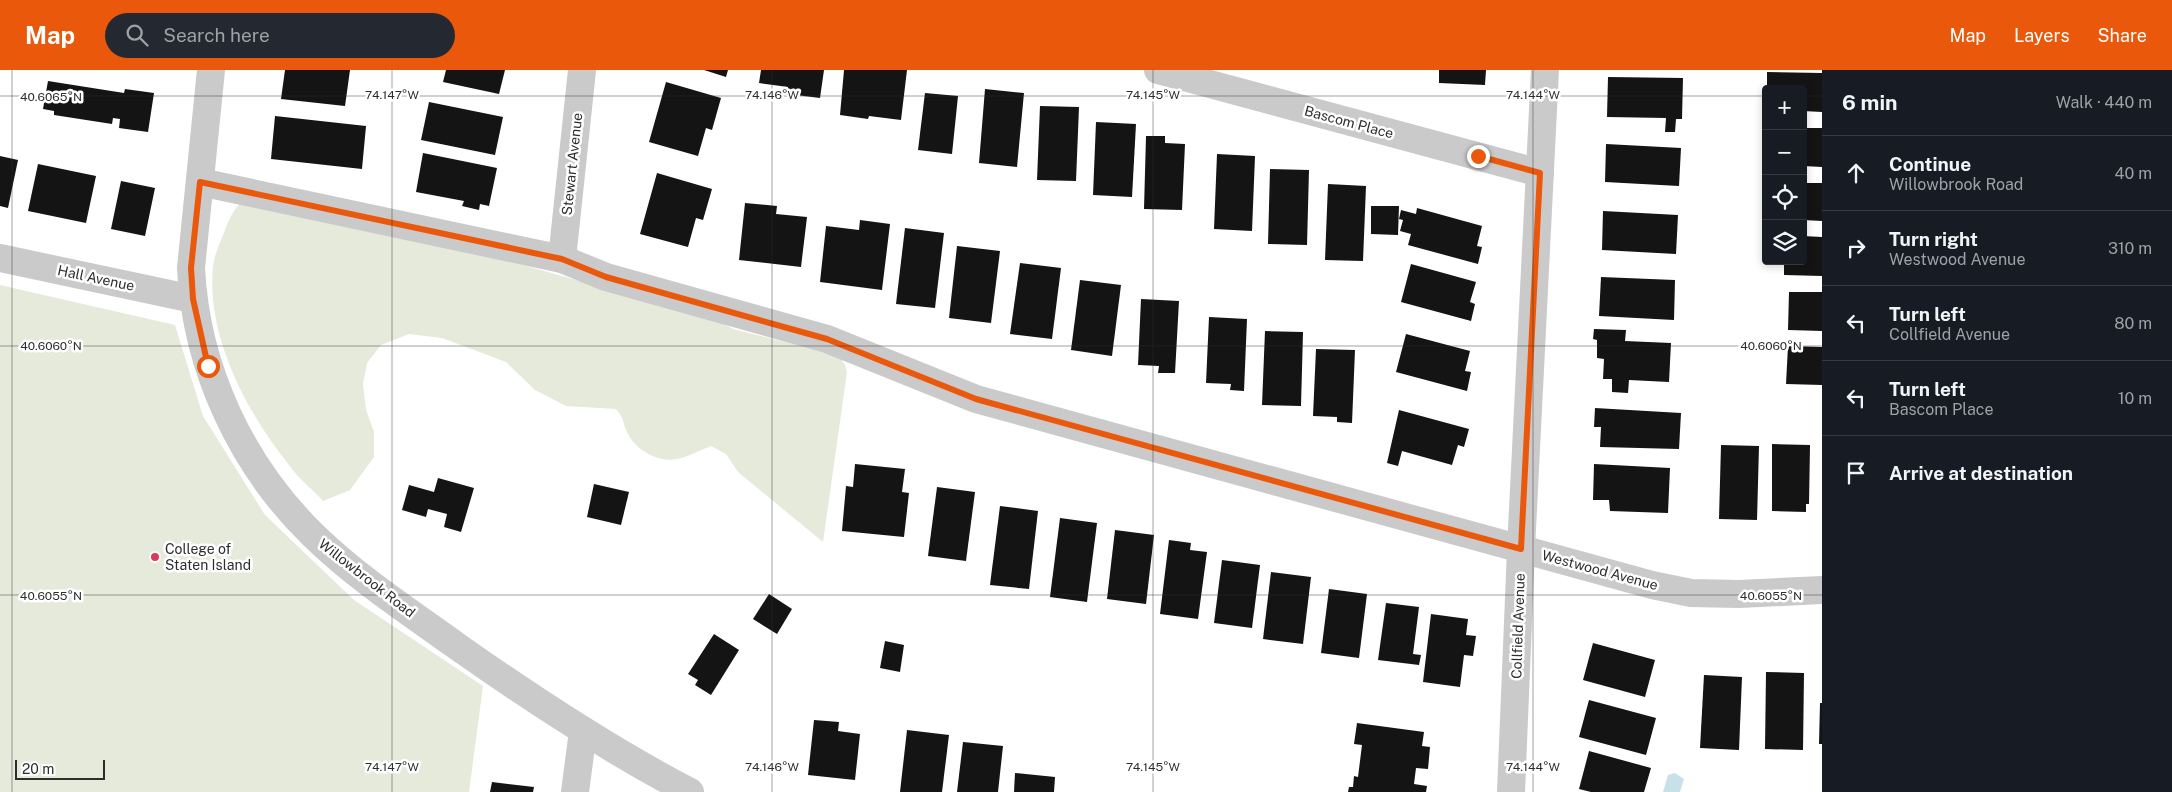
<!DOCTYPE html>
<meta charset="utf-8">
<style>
body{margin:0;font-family:"Public Sans",sans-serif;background:#242831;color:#f1f3f6}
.controls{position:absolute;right:15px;top:15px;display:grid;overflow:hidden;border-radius:5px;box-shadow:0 2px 8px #0003}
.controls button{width:45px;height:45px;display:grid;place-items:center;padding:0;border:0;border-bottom:1px solid #363941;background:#171b24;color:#f1f3f6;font:25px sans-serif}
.scale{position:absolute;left:15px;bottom:12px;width:90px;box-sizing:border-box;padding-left:5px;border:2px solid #2d2d2d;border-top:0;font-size:14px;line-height:18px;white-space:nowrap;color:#2d2d2d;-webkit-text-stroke:4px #fff;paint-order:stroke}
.stop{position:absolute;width:15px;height:15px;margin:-11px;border:4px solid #ea580c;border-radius:50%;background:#fff}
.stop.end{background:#ea580c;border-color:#fff;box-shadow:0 1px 5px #0008}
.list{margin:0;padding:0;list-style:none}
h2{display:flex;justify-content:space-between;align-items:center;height:65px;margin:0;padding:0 20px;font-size:21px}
h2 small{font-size:16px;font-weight:400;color:#9ea1a6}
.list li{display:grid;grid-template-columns:32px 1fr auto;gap:15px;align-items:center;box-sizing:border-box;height:75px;padding:0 20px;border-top:1px solid #363941}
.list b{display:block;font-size:19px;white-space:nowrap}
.list p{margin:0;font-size:16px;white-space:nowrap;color:#9ea1a6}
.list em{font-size:16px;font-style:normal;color:#9ea1a6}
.icon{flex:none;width:28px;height:28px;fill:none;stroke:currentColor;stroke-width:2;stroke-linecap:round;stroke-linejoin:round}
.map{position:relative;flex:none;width:1822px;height:722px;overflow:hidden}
header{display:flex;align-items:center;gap:30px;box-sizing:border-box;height:70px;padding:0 25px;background:#ea580c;color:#fff}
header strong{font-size:24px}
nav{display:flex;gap:28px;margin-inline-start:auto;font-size:18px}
.search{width:350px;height:45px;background:#242831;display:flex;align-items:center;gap:12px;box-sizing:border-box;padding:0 18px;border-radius:28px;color:#9ea1a6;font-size:19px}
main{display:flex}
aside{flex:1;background:#171b24}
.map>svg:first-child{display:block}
.green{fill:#e5eadb}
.water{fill:#c8e1e9}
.building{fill:#141414}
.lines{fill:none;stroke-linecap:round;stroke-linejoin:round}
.minor{stroke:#cacaca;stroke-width:28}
.tertiary{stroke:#cacaca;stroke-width:28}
.route{stroke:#ea580c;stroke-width:6}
.ticks{fill:none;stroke:#2d2d2d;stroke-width:1;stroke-opacity:0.45}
.poi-dot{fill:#da395b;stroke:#fff;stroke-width:2}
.labels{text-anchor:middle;stroke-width:5;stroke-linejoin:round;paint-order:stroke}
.street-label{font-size:14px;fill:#2d2d2d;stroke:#fff}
.poi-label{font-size:14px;fill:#2d2d2d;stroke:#fff;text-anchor:start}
.ticks-label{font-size:12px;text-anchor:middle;fill:#2d2d2d;stroke:#fff;stroke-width:5;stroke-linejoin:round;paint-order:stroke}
</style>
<header>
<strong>Map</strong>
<div class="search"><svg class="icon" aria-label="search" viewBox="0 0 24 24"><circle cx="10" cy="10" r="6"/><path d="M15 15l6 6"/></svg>Search here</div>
<nav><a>Map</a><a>Layers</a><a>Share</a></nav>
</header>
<main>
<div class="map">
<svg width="1822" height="722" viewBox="0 0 1822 722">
<rect width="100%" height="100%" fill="#fff"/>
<g class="green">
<path d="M 242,132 L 470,180 L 633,226 L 710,246 L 733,259 L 829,283 L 841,289 L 845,295 L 847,302 L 823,472 L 738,402 L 726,384 L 711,376 C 700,380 688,387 677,389 C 658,393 636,380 628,364 C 622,353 626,351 616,339 L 566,336 L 535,320 L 506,292 L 442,268 L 409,264 L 381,275 L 367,293 L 363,314 L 366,340 L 374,362 L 374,387 L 350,420 L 323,431 C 312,419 298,408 289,395 C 247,343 206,266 213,197 C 214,187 218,177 222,168 C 227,155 231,141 242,132 Z"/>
<path d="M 0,215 L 175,255 L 203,346 L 265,445 L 354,530 L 483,616 L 469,722 L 0,722 Z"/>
</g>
<path class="water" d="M 1675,703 L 1684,709 L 1680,722 L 1663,722 L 1668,705 Z"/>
<g class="building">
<path d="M 285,0 L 350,0 L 345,36 L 281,29 Z"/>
<path d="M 446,0 L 505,0 L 499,24 L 443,12 Z"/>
<path d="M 704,0 L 728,0 L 726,7 Z"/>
<path d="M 761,0 L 824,0 L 820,28 L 788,24 L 788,17 L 759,13 Z"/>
<path d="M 844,0 L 907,0 L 901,50 L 869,46 L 868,49 L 840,45 Z"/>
<path d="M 1439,0 L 1486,0 L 1485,15 L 1439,13 Z"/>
<path d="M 1767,2 L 1822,3 L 1822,42 L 1803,41 L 1803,19 L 1767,19 Z"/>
<path d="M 1608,7 L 1683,8 L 1682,49 L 1676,49 L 1675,62 L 1665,62 L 1666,48 L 1607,47 Z"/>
<path d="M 48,11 L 124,23 L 125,19 L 154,23 L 148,62 L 119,58 L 120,49 L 113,48 L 112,54 L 54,45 L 54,41 L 43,39 Z"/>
<path d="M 666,12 L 721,28 L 712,60 L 706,58 L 698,86 L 649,72 Z"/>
<path d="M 985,19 L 1024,23 L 1017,97 L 979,93 Z"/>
<path d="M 925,23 L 958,26 L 952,84 L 918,80 Z"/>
<path d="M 429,32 L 503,47 L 495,85 L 421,70 Z"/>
<path d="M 1040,36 L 1079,37 L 1076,111 L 1037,110 Z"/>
<path d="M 275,46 L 366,56 L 362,99 L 271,89 Z"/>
<path d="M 1096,52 L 1136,54 L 1132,127 L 1093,125 Z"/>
<path d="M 1803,58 L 1822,58 L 1822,97 L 1803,96 Z"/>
<path d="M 1146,66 L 1165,66 L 1165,73 L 1185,74 L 1182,140 L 1144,139 Z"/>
<path d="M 1606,74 L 1681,78 L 1679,116 L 1605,112 Z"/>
<path d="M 423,83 L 497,98 L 489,136 L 480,134 L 479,140 L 462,136 L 464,131 L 416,122 Z"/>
<path d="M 1217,84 L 1255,86 L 1252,161 L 1214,159 Z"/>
<path d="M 0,86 L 18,90 L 8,138 L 0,136 Z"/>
<path d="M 38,94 L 96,106 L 86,153 L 28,141 Z"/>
<path d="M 1270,99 L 1309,100 L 1307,175 L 1268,174 Z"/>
<path d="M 657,103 L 712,119 L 703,150 L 696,148 L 688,177 L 640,164 Z"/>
<path d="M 121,111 L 155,118 L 145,166 L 111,159 Z"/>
<path d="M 1803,113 L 1822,113 L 1822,151 L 1803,150 Z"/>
<path d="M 1328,114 L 1366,116 L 1363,191 L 1325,190 Z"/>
<path d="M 745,133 L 777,136 L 776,144 L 807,147 L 801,197 L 739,190 Z"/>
<path d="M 1371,136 L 1399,136 L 1398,165 L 1371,164 Z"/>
<path d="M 1417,138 L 1482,156 L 1477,176 L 1482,177 L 1478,194 L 1408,175 L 1411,164 L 1400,161 L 1403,150 L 1399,149 L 1401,140 L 1416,144 Z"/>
<path d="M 1603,141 L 1678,145 L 1676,184 L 1602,180 Z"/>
<path d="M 860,150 L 890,154 L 882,220 L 820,212 L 826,156 L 859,160 Z"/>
<path d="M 905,158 L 944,163 L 935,238 L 896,234 Z"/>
<path d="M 1803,166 L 1822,167 L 1822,206 L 1784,205 L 1784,191 L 1803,191 Z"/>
<path d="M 957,176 L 1000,181 L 991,253 L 949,248 Z"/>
<path d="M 1020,193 L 1061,198 L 1052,269 L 1010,264 Z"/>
<path d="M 1411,194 L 1476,212 L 1470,232 L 1475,234 L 1471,251 L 1401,232 Z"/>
<path d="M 1601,207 L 1675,210 L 1674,250 L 1599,246 Z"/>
<path d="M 1080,210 L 1121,215 L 1112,286 L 1071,280 Z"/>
<path d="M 1789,222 L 1822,222 L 1822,261 L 1788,260 Z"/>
<path d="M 1141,229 L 1179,231 L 1175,303 L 1158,303 L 1159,296 L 1138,295 Z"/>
<path d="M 1209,247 L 1247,249 L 1244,321 L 1230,320 L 1231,314 L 1206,313 Z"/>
<path d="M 1594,259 L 1626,260 L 1625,271 L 1671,273 L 1669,312 L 1629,310 L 1628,323 L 1612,322 L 1612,309 L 1603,309 L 1604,289 L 1597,288 L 1597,270 L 1593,269 Z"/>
<path d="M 1265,261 L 1303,262 L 1301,336 L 1262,335 Z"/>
<path d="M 1406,264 L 1470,281 L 1465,301 L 1471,302 L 1467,321 L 1396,302 Z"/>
<path d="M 1788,276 L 1822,277 L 1822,315 L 1786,314 Z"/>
<path d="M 1316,279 L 1355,280 L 1352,353 L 1337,352 L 1337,347 L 1313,346 Z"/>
<path d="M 1595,338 L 1681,343 L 1679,379 L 1600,377 L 1601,357 L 1594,357 Z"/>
<path d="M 1399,340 L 1469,359 L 1464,377 L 1458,375 L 1452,395 L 1402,381 L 1398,396 L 1387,393 Z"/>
<path d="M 1772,374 L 1810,375 L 1809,434 L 1806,434 L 1806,442 L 1772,441 Z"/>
<path d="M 1721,375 L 1759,376 L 1757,450 L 1719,449 Z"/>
<path d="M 855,394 L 905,399 L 902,422 L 909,423 L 904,467 L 842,461 L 846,416 L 853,417 Z"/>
<path d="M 1594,394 L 1670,398 L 1668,443 L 1610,441 L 1609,430 L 1593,430 Z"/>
<path d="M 438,408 L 474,418 L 461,462 L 444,457 L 447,444 L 428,439 L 426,447 L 402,440 L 409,415 L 434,422 Z"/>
<path d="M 594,414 L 629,422 L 621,455 L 587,447 Z"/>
<path d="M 937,417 L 975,422 L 966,491 L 928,486 Z"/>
<path d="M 1000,436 L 1038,441 L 1029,519 L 990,515 Z"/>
<path d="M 1060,448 L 1097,453 L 1087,532 L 1050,527 Z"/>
<path d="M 1115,460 L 1154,465 L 1146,534 L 1107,529 Z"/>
<path d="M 1169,470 L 1191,473 L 1190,480 L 1207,482 L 1198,549 L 1160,544 Z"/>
<path d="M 1222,490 L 1260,495 L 1252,558 L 1214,553 Z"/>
<path d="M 1271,502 L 1311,507 L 1303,574 L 1263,569 Z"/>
<path d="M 1329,519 L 1367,524 L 1359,588 L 1321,583 Z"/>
<path d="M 769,524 L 792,539 L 777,564 L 753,549 Z"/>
<path d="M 1386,533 L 1419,537 L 1413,584 L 1421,585 L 1419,595 L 1378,590 Z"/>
<path d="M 1431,544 L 1468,549 L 1466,565 L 1476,566 L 1473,586 L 1464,585 L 1460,617 L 1423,612 Z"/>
<path d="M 714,564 L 739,580 L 711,625 L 695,615 L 698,610 L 688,604 Z"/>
<path d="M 885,571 L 904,575 L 900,602 L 880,598 Z"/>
<path d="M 1593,573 L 1655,590 L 1645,627 L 1583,610 Z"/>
<path d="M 1766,602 L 1804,603 L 1803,680 L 1765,679 Z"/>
<path d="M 1704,605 L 1742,607 L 1739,680 L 1700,678 Z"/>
<path d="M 1589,630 L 1656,648 L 1646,685 L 1579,667 Z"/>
<path d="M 1820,633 L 1822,633 L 1822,674 L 1819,674 Z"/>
<path d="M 814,650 L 839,652 L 838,661 L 860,664 L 855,710 L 808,705 Z"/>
<path d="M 1357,653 L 1424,662 L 1422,676 L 1430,677 L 1428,699 L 1416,698 L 1414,714 L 1427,716 L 1426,722 L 1348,722 L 1349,717 L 1353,717 L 1354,706 L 1358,707 L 1362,675 L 1354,674 Z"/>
<path d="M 907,660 L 949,665 L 942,722 L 900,722 Z"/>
<path d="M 963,672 L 1003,676 L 998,722 L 957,722 Z"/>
<path d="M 1589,681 L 1651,698 L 1644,722 L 1591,722 L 1579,719 Z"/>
<path d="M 1015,703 L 1055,707 L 1054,722 L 1014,722 Z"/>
<path d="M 492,712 L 534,717 L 533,722 L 490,722 Z"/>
</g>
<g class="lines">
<g class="minor">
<path d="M 1158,0 L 1540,103"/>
<path d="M 200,112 L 562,189 L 606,207 L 827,269 L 976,329 L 1652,515 L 1691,523 L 1739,524 L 1822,520"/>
<path d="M 0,188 L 193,229"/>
<path d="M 562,189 L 582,0"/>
<path d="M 575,722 L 583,661"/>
<path d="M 1511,722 L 1521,479 L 1545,0"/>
</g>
<path class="tertiary" d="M 211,0 L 191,198 C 196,298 241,395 313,465 C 357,508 408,541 458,577 C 532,629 609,680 690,722"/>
</g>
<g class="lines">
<path class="route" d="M 208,296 L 193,229 L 191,198 L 200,112 L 562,189 L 606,207 L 827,269 L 976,329 L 1521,479 L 1540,103 L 1478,86"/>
</g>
<path class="ticks" d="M 12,0 L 12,722M 392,0 L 392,722M 772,0 L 772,722M 1153,0 L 1153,722M 1533,0 L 1533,722M 0,26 L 1766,26M 1803,26 L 1822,26M 0,276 L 1822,276M 0,525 L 1822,525"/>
<circle class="poi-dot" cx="155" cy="487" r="5"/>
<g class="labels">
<g class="street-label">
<text transform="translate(1349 52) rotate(15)" y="5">Bascom Place</text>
<text transform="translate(572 94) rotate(-84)" y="5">Stewart Avenue</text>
<text transform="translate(96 208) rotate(12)" y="5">Hall Avenue</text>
<text transform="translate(1600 500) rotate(15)" y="5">Westwood Avenue</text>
<text transform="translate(367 508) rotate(38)" y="5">Willowbrook Road</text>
<text transform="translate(1518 556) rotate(-88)" y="5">Collfield Avenue</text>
</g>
<g class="poi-label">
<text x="165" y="484">College of<tspan x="165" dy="16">Staten Island</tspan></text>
</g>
</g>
<g class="ticks-label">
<text x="392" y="29">74.147°W</text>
<text x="772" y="29">74.146°W</text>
<text x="1153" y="29">74.145°W</text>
<text x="1533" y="29">74.144°W</text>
<text x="51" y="31">40.6065°N</text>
<text x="51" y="280">40.6060°N</text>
<text x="1771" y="280">40.6060°N</text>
<text x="51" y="530">40.6055°N</text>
<text x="1771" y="530">40.6055°N</text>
<text x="392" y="701">74.147°W</text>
<text x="772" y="701">74.146°W</text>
<text x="1153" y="701">74.145°W</text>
<text x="1533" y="701">74.144°W</text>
</g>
</svg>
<div class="controls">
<button>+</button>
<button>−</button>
<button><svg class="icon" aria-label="locate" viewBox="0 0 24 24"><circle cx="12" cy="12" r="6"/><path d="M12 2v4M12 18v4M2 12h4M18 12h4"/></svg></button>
<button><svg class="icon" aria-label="layers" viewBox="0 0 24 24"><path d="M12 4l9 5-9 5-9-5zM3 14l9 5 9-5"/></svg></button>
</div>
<div class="scale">20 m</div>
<div class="stop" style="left:208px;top:296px"></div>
<div class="stop end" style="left:1478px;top:86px"></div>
</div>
<aside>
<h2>6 min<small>Walk · 440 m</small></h2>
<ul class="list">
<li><svg class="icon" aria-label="ahead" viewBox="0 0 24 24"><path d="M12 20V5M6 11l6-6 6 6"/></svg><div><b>Continue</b><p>Willowbrook Road</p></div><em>40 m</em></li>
<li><svg class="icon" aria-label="right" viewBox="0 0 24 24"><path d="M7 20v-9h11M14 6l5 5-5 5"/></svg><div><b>Turn right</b><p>Westwood Avenue</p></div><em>310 m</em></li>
<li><svg class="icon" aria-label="left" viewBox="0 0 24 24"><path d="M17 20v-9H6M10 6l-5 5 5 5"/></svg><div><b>Turn left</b><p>Collfield Avenue</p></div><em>80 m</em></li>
<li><svg class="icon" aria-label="left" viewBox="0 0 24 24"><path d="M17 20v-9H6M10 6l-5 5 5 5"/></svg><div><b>Turn left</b><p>Bascom Place</p></div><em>10 m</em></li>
<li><svg class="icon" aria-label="arrive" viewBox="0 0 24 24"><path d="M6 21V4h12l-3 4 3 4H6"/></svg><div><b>Arrive at destination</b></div></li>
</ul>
</aside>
</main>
